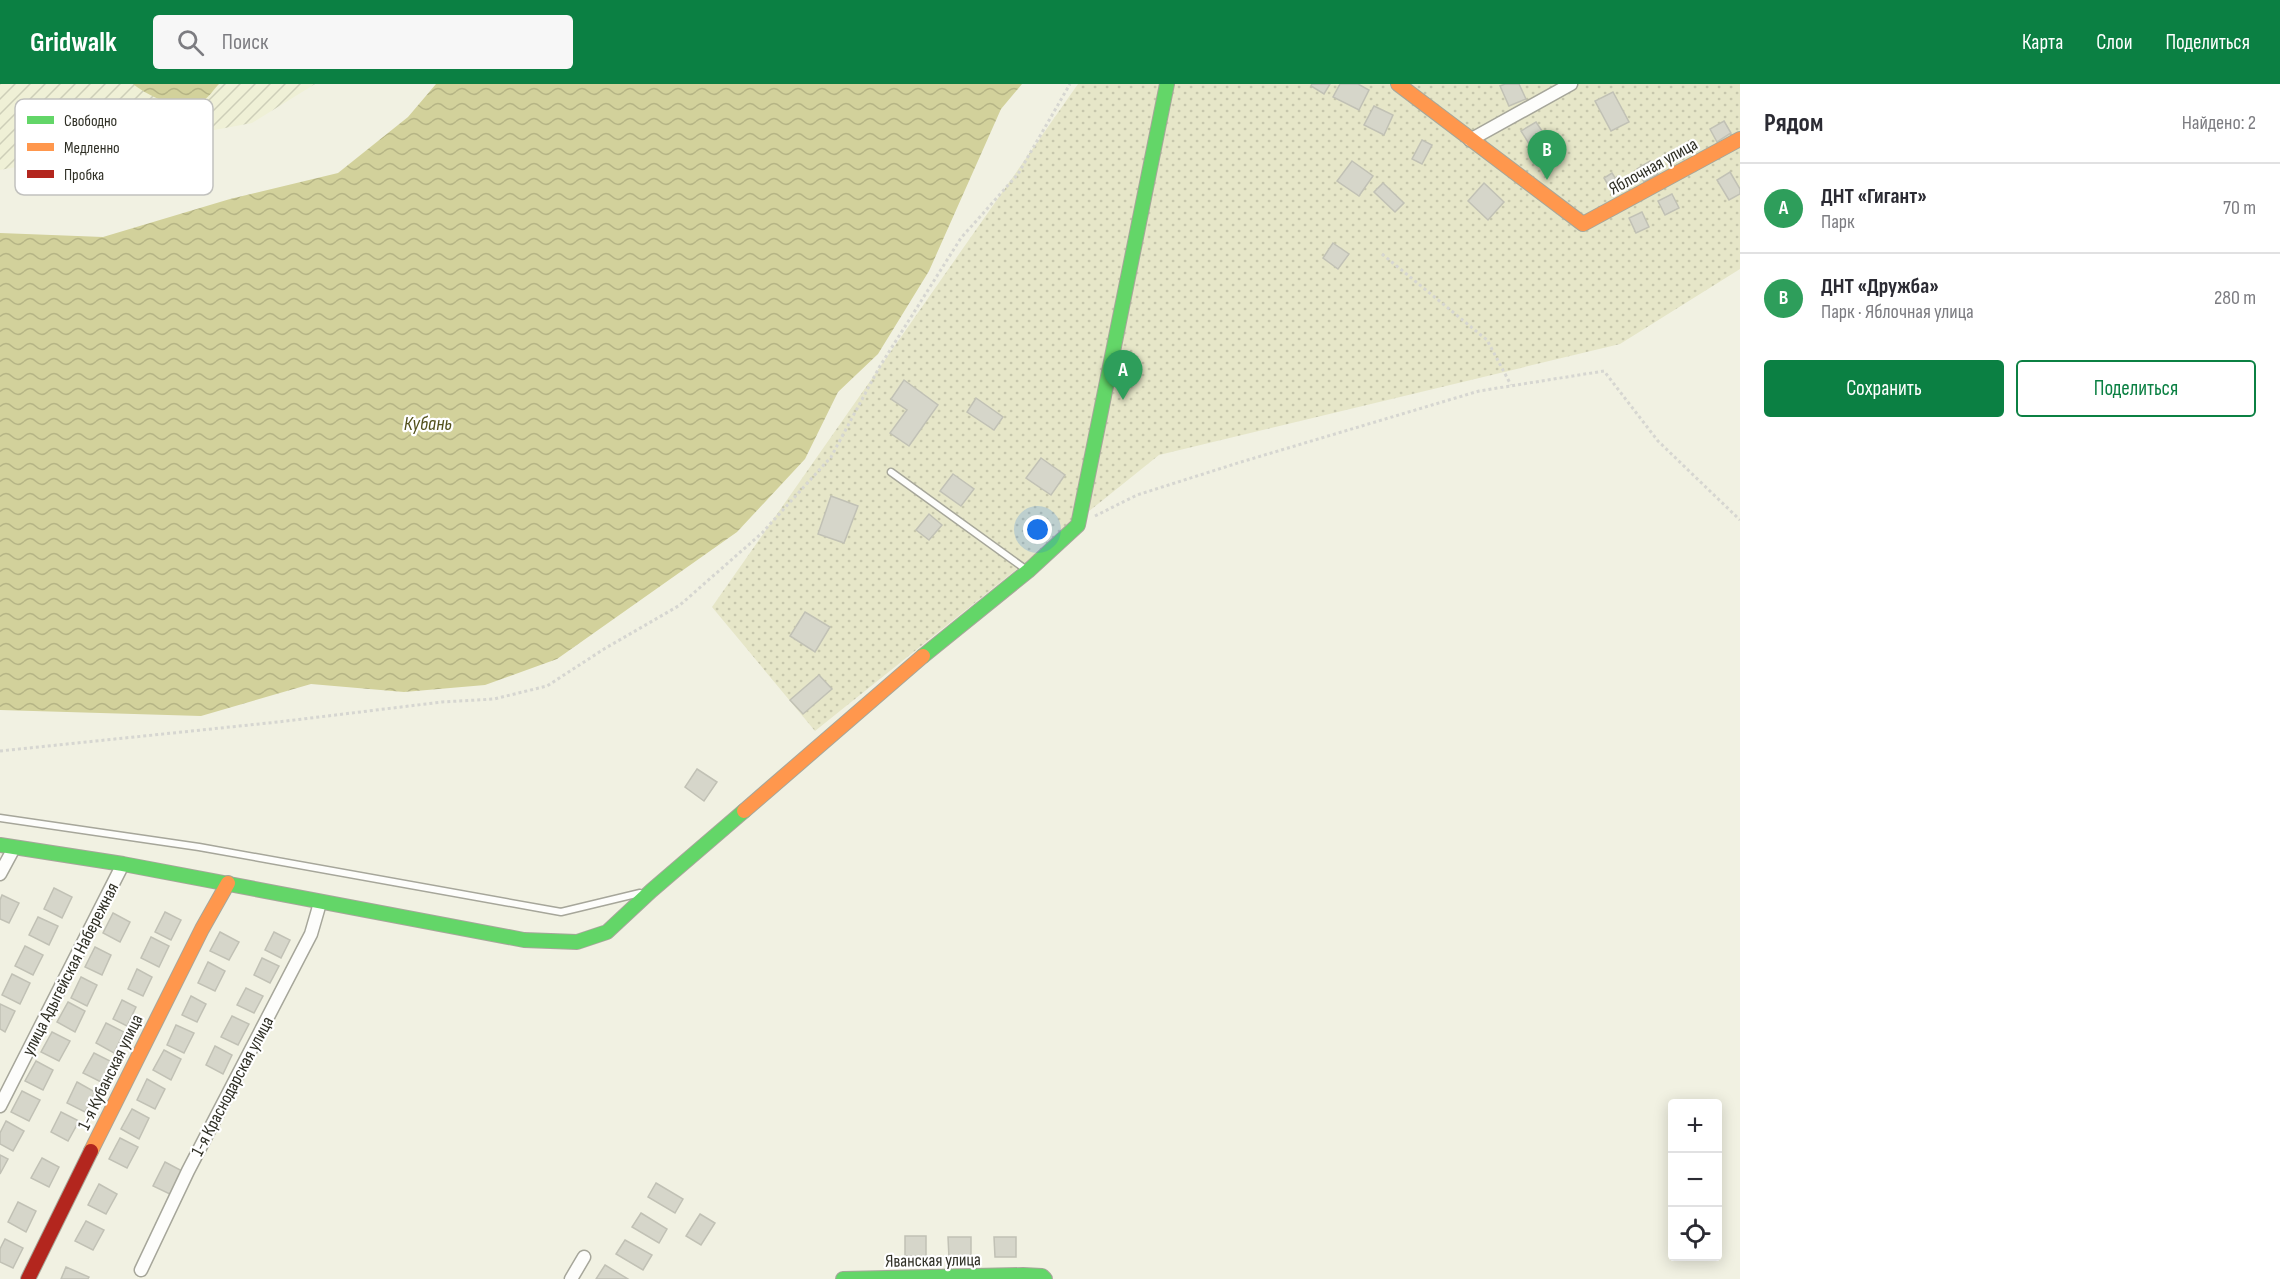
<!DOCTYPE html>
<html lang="ru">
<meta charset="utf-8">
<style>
body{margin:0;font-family:"Sofia Sans Condensed",sans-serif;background:#f7f7f7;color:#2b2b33}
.controls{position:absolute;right:18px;bottom:18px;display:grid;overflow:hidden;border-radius:6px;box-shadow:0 3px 15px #0003}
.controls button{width:54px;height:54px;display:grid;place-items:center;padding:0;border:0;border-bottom:2px solid #e1e1e2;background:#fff;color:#2b2b33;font:30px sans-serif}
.you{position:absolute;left:1038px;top:446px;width:21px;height:21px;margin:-15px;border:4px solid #fff;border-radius:50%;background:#1a73e8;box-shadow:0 0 0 9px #1a73e833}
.badge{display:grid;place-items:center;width:39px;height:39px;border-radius:50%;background:#0b8043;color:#fff;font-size:20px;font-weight:700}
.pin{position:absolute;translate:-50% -50px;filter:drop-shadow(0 2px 3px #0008)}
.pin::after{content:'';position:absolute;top:32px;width:21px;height:18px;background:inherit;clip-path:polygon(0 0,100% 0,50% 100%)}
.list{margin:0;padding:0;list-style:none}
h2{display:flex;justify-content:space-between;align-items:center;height:78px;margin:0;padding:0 24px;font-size:26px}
h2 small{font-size:20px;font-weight:400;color:#7c7c81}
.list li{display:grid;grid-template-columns:39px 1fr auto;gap:18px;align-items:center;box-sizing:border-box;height:90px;padding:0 24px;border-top:2px solid #e1e1e2}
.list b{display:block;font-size:22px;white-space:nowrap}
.list p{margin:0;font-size:20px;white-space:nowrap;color:#7c7c81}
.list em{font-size:20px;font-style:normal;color:#7c7c81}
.actions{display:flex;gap:12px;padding:18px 24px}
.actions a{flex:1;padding:14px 0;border:2px solid #0b8043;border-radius:6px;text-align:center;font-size:21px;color:#0b8043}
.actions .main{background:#0b8043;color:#fff}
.icon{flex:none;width:33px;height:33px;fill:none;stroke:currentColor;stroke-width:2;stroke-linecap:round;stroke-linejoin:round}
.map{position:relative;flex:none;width:1740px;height:1195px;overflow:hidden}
header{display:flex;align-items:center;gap:36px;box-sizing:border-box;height:84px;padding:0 30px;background:#0b8043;color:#fff}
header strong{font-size:28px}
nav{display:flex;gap:33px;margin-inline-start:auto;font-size:21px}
.search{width:420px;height:54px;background:#f7f7f7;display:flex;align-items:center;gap:15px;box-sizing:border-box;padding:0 21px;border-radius:6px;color:#7c7c81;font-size:22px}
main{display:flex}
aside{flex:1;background:#fff}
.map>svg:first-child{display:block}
.industrial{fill:url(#industrial-furrows)}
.garden{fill:url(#garden-dots)}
.water{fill:url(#water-waves)}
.building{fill:#d6d6ca;stroke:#c1c1b5;stroke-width:1.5}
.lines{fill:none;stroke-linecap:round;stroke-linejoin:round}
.lane-casing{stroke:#a6a69a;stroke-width:9}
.street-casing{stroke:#a6a69a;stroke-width:15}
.fast-casing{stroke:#a6a69a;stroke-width:16}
.slow-casing{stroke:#a6a69a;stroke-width:16}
.jam-casing{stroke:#a6a69a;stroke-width:16}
.path{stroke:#d6d6d1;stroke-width:3;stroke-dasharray:3 3;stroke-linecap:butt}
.lane{stroke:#fdfdfb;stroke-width:6}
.street{stroke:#fdfdfb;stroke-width:12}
.fast{stroke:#63d668;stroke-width:14}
.slow{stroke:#ff974d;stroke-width:14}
.jam{stroke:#b3261e;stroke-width:14}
.labels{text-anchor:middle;stroke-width:4.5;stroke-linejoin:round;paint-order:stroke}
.street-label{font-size:18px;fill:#303026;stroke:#fff}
.water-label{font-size:20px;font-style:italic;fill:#52501b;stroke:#fff}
.key{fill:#fff;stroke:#c1c1be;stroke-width:1.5}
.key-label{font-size:16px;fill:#303026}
</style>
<header>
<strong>Gridwalk</strong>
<div class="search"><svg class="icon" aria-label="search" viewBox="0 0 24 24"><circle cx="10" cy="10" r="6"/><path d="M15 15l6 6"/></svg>Поиск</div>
<nav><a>Карта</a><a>Слои</a><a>Поделиться</a></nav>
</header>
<main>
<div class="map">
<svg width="1740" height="1195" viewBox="0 0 1740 1195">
<defs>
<pattern id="industrial-furrows" width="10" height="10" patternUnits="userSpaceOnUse" patternTransform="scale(1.5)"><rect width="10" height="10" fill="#eff0d6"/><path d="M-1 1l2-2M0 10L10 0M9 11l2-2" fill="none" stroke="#cdceb8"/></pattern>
<pattern id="garden-dots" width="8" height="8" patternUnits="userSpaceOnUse" patternTransform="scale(1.5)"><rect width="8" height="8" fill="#e6e6c8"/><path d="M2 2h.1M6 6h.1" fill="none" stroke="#c6c6ac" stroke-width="1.8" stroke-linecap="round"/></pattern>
<pattern id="water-waves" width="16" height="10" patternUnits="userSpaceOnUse" patternTransform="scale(1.5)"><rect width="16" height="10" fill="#d2d19b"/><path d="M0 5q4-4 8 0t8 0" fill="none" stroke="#b5b485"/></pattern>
</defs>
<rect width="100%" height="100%" fill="#f1f1e2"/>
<path class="industrial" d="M 0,0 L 315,0 L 252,39 L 0,86 Z"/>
<path class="garden" d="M 1078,0 L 1740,0 L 1740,185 L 1620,260 L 1159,371 L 815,647 L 712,523 Z"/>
<g class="water">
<path d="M 133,0 L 219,0 C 214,5 209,13 203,17 C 184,30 148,12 133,0 Z"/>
<path d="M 436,0 L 1022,0 L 1001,25 L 929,187 L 878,270 L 838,308 L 805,375 L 737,448 L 557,575 L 485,601 L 404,608 L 311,600 L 201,632 L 0,626 L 0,149 L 103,153 L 230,115 L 338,89 L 408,33 Z"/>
</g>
<g class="building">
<path d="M 1312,0 L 1330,0 L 1324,10 L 1311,2 Z"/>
<path d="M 1340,0 L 1358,0 L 1369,6 L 1359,26 L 1333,13 Z"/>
<path d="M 1505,0 L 1519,0 L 1526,15 L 1509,22 L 1500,2 Z"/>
<path d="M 1613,8 L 1629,38 L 1611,47 L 1595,17 Z"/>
<path d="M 1374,22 L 1393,31 L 1384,51 L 1364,41 Z"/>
<path d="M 1724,37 L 1731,49 L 1717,58 L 1710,45 Z"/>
<path d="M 1536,38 L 1548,56 L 1533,66 L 1521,47 Z"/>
<path d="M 1422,56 L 1432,61 L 1422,80 L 1412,75 Z"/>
<path d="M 1352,77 L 1373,92 L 1359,112 L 1337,97 Z"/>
<path d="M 1650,77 L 1658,90 L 1644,98 L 1637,85 Z"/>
<path d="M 1730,88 L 1740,105 L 1740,110 L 1729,116 L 1717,96 Z"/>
<path d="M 1612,89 L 1623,106 L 1614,111 L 1604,94 Z"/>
<path d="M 1383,99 L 1404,119 L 1395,128 L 1374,108 Z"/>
<path d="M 1484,99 L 1504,118 L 1488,136 L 1468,117 Z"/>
<path d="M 1672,110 L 1679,124 L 1665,131 L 1658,117 Z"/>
<path d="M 1642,128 L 1649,143 L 1636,149 L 1629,134 Z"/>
<path d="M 1333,159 L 1349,170 L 1338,185 L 1323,174 Z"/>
<path d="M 904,296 L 938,321 L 909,362 L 890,349 L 907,326 L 891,315 Z"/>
<path d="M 976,314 L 1003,333 L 994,346 L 967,328 Z"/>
<path d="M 1041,374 L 1065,391 L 1051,411 L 1026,394 Z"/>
<path d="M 953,390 L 974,405 L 961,422 L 940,407 Z"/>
<path d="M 831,412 L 858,422 L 844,459 L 818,450 Z"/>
<path d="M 929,430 L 942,441 L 929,456 L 916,446 Z"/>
<path d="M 805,528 L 830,543 L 815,568 L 790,552 Z"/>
<path d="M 819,591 L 832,605 L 803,630 L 790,616 Z"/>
<path d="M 697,685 L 717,698 L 704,717 L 685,703 Z"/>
<path d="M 54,804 L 72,813 L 62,834 L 44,825 Z"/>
<path d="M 2,811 L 19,819 L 9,839 L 0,835 L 0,816 Z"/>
<path d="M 165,828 L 181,836 L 171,856 L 155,848 Z"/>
<path d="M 113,829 L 130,838 L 120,858 L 103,849 Z"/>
<path d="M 38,833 L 58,842 L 49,861 L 29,851 Z"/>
<path d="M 220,848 L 239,858 L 229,876 L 210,867 Z"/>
<path d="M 274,848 L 290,856 L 281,874 L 265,866 Z"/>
<path d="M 151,853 L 169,862 L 159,883 L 141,874 Z"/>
<path d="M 25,862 L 43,871 L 33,891 L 15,882 Z"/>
<path d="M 95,863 L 111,871 L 102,891 L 85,883 Z"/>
<path d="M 262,874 L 279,882 L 270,899 L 254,891 Z"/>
<path d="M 208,878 L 225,887 L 215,907 L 198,899 Z"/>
<path d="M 137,885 L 152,893 L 143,912 L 128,905 Z"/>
<path d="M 12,890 L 30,899 L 20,920 L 2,911 Z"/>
<path d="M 81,893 L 97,901 L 87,922 L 71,914 Z"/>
<path d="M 246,904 L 263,912 L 254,929 L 237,921 Z"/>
<path d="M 191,912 L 206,920 L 197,938 L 182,931 Z"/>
<path d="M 122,916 L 136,923 L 127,942 L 113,935 Z"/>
<path d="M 68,918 L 85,927 L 75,948 L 57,938 Z"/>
<path d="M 0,920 L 15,927 L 5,948 L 0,945 Z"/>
<path d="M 232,932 L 249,940 L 238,961 L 221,953 Z"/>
<path d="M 106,939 L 124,948 L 114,969 L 96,959 Z"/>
<path d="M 176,941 L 194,949 L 184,969 L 167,961 Z"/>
<path d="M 52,948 L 70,957 L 59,977 L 41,968 Z"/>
<path d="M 215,962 L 232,971 L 223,990 L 206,981 Z"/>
<path d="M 164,966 L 181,975 L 171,996 L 153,986 Z"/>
<path d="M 94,969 L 112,978 L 101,998 L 83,989 Z"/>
<path d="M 36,977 L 53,986 L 43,1006 L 25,997 Z"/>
<path d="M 147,995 L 165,1005 L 155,1025 L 137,1016 Z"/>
<path d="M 77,998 L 95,1008 L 85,1028 L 67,1019 Z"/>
<path d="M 22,1007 L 40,1016 L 29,1037 L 11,1028 Z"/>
<path d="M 132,1025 L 149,1034 L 139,1055 L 121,1045 Z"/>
<path d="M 61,1028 L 79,1037 L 68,1057 L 51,1048 Z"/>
<path d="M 6,1037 L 24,1047 L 13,1067 L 0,1060 L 0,1049 Z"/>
<path d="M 120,1054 L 138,1063 L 127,1084 L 109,1075 Z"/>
<path d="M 0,1071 L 8,1075 L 0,1090 Z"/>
<path d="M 42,1074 L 59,1083 L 49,1103 L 31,1094 Z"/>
<path d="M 165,1078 L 186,1089 L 174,1112 L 153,1102 Z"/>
<path d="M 656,1099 L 683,1115 L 675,1129 L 648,1113 Z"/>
<path d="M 99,1100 L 117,1110 L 106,1130 L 88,1121 Z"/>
<path d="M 18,1118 L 36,1127 L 26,1148 L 8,1138 Z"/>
<path d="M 641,1129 L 667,1145 L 659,1159 L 632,1143 Z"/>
<path d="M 700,1130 L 715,1139 L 701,1161 L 686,1152 Z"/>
<path d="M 86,1137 L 104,1146 L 93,1166 L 75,1157 Z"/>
<rect x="905" y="1152" width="21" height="20"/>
<path d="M 948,1153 L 971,1153 L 971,1174 L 949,1174 Z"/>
<path d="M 994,1153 L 1016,1153 L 1016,1173 L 995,1173 Z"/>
<path d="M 5,1155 L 23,1164 L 13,1184 L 0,1178 L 0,1165 Z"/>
<path d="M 625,1156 L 652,1171 L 643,1186 L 616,1170 Z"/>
<path d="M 605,1181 L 628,1195 L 596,1195 Z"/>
<path d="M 66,1183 L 89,1193 L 88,1195 L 61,1195 Z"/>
</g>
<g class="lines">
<defs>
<g id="lane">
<path d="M 891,388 L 1028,487"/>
<path d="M 0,734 L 199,763 L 561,828 L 640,809"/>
</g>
<g id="street">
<path d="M 1470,56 L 1571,0"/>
<path d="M 0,790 L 14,764"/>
<path d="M 0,1022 L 123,780"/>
<path d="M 141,1186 L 188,1087 L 311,850 L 320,819"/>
<path d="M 571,1195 L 584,1173"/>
</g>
<g id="fast">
<path d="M 923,572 L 1028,487 L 1078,441 L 1167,0"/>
<path d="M 0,761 L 123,780 L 524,856 L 577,858 L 607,848 L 651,807 L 744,727"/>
<path d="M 843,1195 L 1023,1191 L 1042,1192 L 1045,1195"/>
</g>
<g id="slow">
<path d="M 1398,0 L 1583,140 L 1740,55"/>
<path d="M 744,727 L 923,572"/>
<path d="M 91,1067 L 202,845 L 228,799"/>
</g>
<path id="jam" d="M 28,1195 L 91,1067"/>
</defs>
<use href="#lane" class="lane-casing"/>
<use href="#street" class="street-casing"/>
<use href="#fast" class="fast-casing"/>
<use href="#slow" class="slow-casing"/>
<use href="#jam" class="jam-casing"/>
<g class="path">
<path d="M 1382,170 L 1487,256 L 1511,301"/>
<path d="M 1095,432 L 1137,411 L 1241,378 L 1479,307 L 1604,287 L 1658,357 L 1740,436"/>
<path d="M 0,667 L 278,638 L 442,618 L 494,615 L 547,602 L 604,565 L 680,521 L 762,449 L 831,373 L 880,282 L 961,154 L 1018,90 L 1070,0"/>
</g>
<use href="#lane" class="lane"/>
<use href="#street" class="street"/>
<use href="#fast" class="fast"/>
<use href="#slow" class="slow"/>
<use href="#jam" class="jam"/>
</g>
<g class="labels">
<g class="street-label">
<text transform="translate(1653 82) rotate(-29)" y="6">Яблочная улица</text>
<text transform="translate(70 885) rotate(-63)" y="6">улица Адыгейская Набережная</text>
<text transform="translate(110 988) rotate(-64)" y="6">1-я Кубанская улица</text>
<text transform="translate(232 1002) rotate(-62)" y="6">1-я Краснодарская улица</text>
<text transform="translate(933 1176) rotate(-1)" y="6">Яванская улица</text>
</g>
<g class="water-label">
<text x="428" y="346">Кубань</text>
</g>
</g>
<rect x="15" y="15" width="198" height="96" rx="9" class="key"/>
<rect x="27" y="32" width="27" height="8" fill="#63d668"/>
<rect x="27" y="59" width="27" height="8" fill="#ff974d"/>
<rect x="27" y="86" width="27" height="8" fill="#b3261e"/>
<g class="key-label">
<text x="64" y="42">Свободно</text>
<text x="64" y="69">Медленно</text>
<text x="64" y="96">Пробка</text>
</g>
</svg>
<div class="controls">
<button>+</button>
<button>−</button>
<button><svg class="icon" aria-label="locate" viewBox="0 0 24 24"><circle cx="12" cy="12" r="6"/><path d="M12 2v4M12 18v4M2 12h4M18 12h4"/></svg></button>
</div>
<div class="you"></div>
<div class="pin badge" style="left:1123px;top:316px;background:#2e9e5b">A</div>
<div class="pin badge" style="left:1547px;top:96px;background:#2e9e5b">B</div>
</div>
<aside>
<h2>Рядом<small>Найдено: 2</small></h2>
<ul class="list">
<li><span class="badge" style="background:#2e9e5b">A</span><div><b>ДНТ «Гигант»</b><p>Парк</p></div><em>70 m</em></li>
<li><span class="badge" style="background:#2e9e5b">B</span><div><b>ДНТ «Дружба»</b><p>Парк · Яблочная улица</p></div><em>280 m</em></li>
</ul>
<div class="actions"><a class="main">Сохранить</a><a>Поделиться</a></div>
</aside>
</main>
